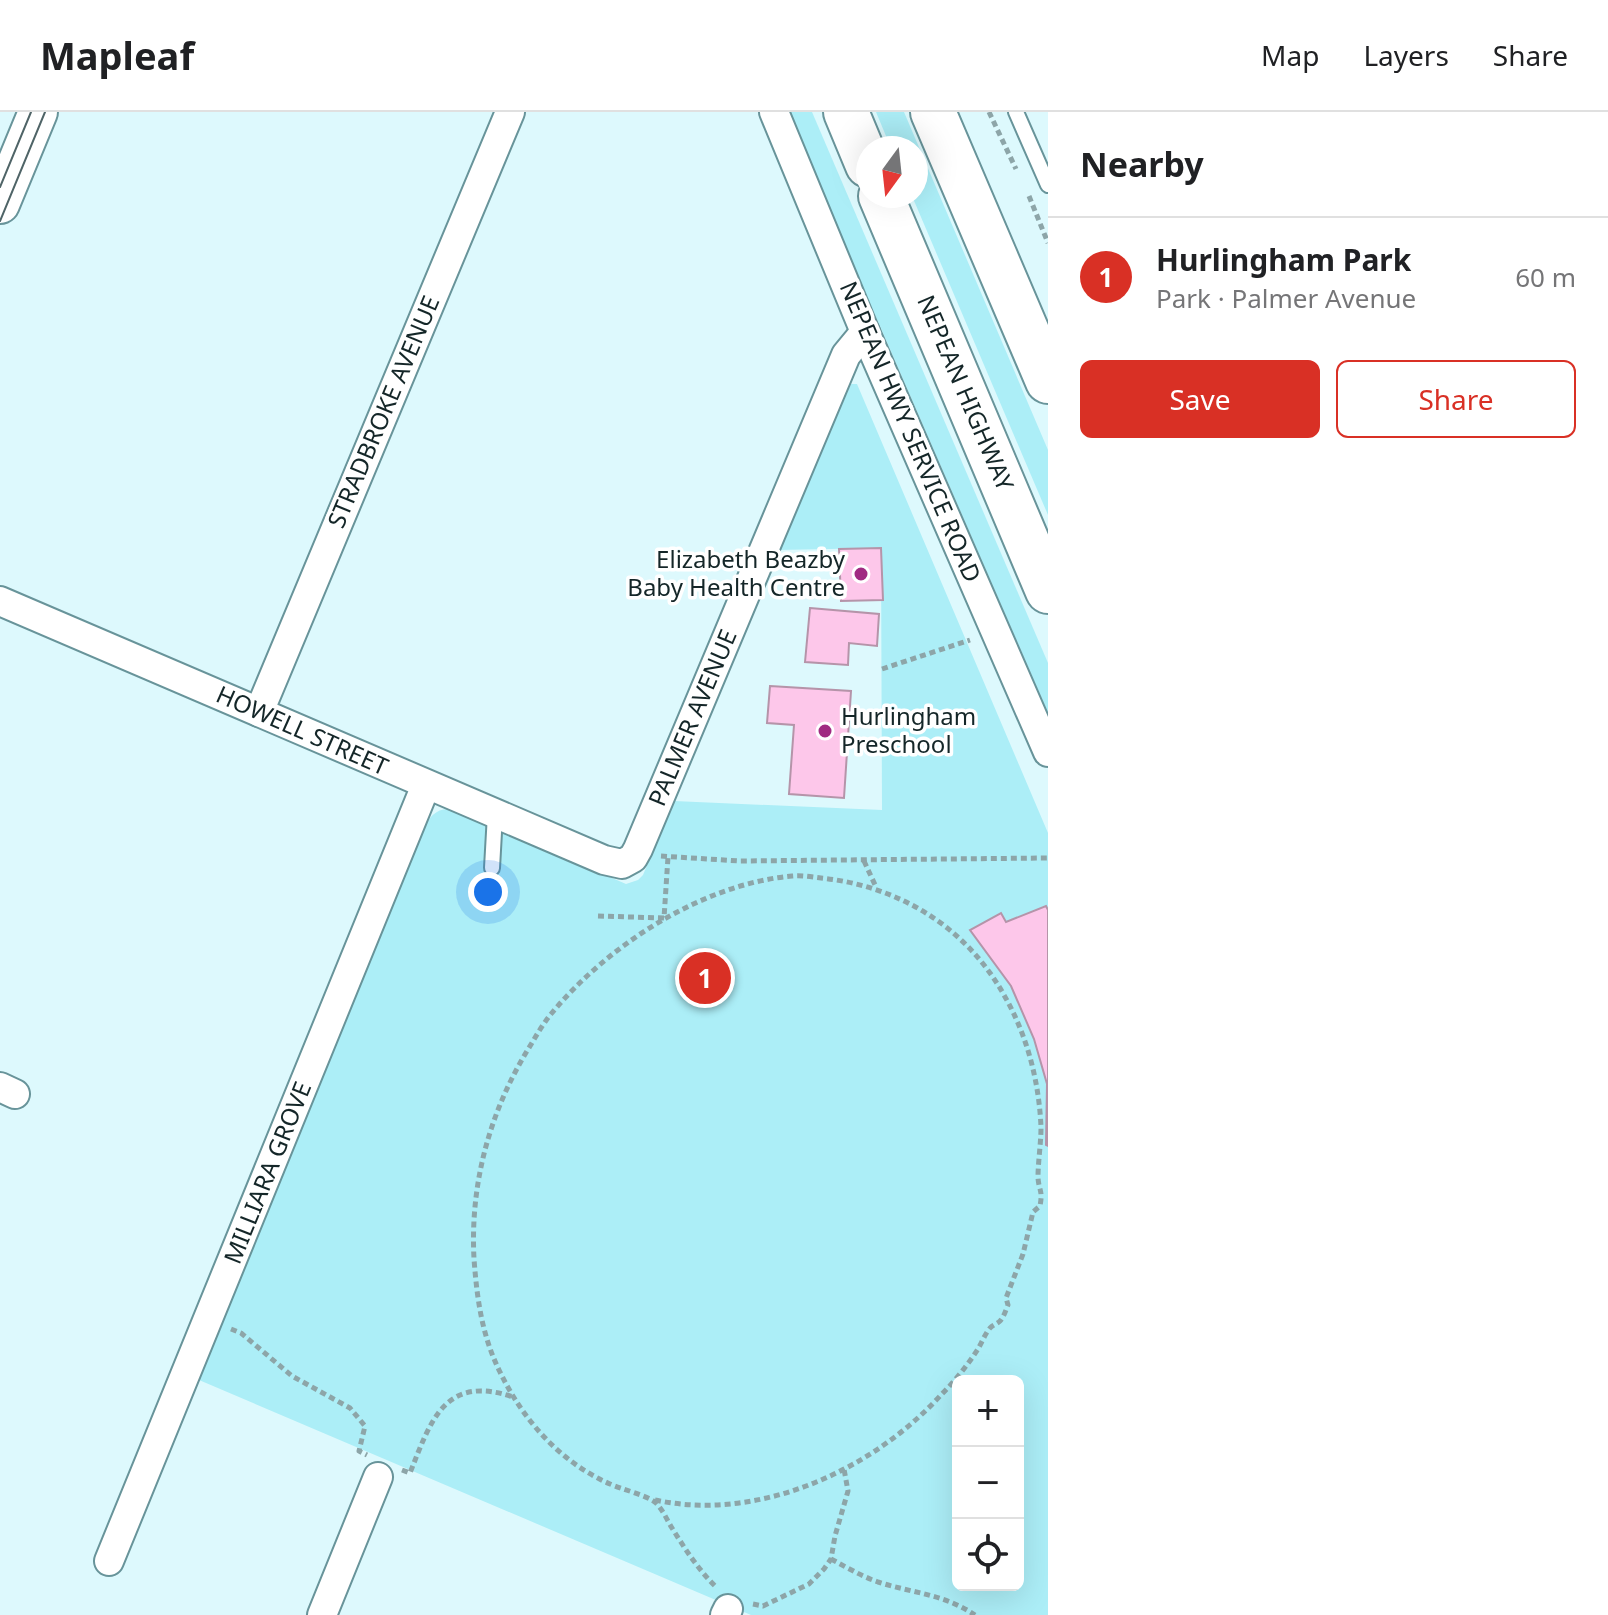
<!DOCTYPE html>
<meta charset="utf-8">
<style>
body{margin:0;font-family:"Noto Sans",sans-serif;background:#f2f2f2;color:#202124}
.controls{position:absolute;right:24px;bottom:24px;display:grid;overflow:hidden;border-radius:12px;box-shadow:0 8px 32px #0002}
.controls button{width:72px;height:72px;display:grid;place-items:center;padding:0;border:0;border-bottom:2px solid #e0e0e0;background:#fff;color:#202124;font:40px sans-serif}
.compass{position:absolute;left:856px;top:24px;width:72px;height:72px;border-radius:50%;background:#fff;box-shadow:0 8px 32px #0002;rotate:195deg}
.you{position:absolute;left:488px;top:780px;width:28px;height:28px;margin:-20px;border:6px solid #fff;border-radius:50%;background:#1a73e8;box-shadow:0 0 0 12px #1a73e833}
.badge{display:grid;place-items:center;width:52px;height:52px;border-radius:50%;background:#d93025;color:#fff;font-size:26px;font-weight:700}
.pin{position:absolute;translate:-50% -50%;border:4px solid #fff;box-shadow:0 2px 8px #0006}
.list{margin:0;padding:0;list-style:none}
h2{display:flex;justify-content:space-between;align-items:center;height:104px;margin:0;padding:0 32px;font-size:34px}
h2 small{font-size:26px;font-weight:400;color:#757577}
.list li{display:grid;grid-template-columns:52px 1fr auto;gap:24px;align-items:center;box-sizing:border-box;height:120px;padding:0 32px;border-top:2px solid #e0e0e0}
.list b{display:block;font-size:30px;white-space:nowrap}
.list p{margin:0;font-size:26px;white-space:nowrap;color:#757577}
.list em{font-size:26px;font-style:normal;color:#757577}
.actions{display:flex;gap:16px;padding:24px 32px}
.actions a{flex:1;padding:18px 0;border:2px solid #d93025;border-radius:12px;text-align:center;font-size:28px;color:#d93025}
.actions .main{background:#d93025;color:#fff}
.icon{flex:none;width:44px;height:44px;fill:none;stroke:currentColor;stroke-width:2;stroke-linecap:round;stroke-linejoin:round}
.map{position:relative;flex:none;width:1048px;height:1503px;overflow:hidden}
header{display:flex;align-items:center;gap:48px;box-sizing:border-box;height:112px;padding:0 40px;background:#fff;border-bottom:2px solid #e0e0e0}
header strong{font-size:38px}
nav{display:flex;gap:44px;margin-inline-start:auto;font-size:28px}
main{display:flex}
aside{flex:1;background:#fff}
.map>svg:first-child{display:block}
.green{fill:#aceef7;fill-rule:evenodd}
.building{fill:#fdc7ea;stroke:#b594a9;stroke-width:2}
.lines{fill:none;stroke-linecap:round;stroke-linejoin:round}
.lane-casing{stroke:#68949a;stroke-width:18}
.street-casing{stroke:#68949a;stroke-width:32}
.secondary-casing{stroke:#68949a;stroke-width:42}
.highway-casing{stroke:#68949a;stroke-width:48}
.path{stroke:#8da5a8;stroke-width:5;stroke-dasharray:6 4;stroke-linecap:butt}
.lane{stroke:#fff;stroke-width:14}
.street{stroke:#fff;stroke-width:28}
.secondary{stroke:#fff;stroke-width:38}
.highway{stroke:#fff;stroke-width:44}
.tram{stroke:#4f6467;stroke-width:2}
.poi-dot{fill:#a02a82;stroke:#fff;stroke-width:3}
.labels{text-anchor:middle;stroke-width:7;stroke-linejoin:round;paint-order:stroke}
.street-label{font-size:24px;fill:#142628;stroke:#fff}
.poi-label{font-size:24px;fill:#142628;stroke:#fff;text-anchor:end}
</style>
<header>
<strong>Mapleaf</strong>
<nav><a>Map</a><a>Layers</a><a>Share</a></nav>
</header>
<main>
<div class="map">
<svg width="1048" height="1503" viewBox="0 0 1048 1503">
<rect width="100%" height="100%" fill="#ddf9fd"/>
<g class="green">
<path d="M 787,0 L 812,0 L 1048,551 L 1048,601 Z"/>
<path d="M 876,0 L 904,0 L 1048,338 L 1048,403 L 912,84 L 916,84 L 916,36 L 891,36 Z"/>
<path d="M 851,272 L 857,272 L 1048,721 L 1048,1503 L 751,1503 L 199,1268 L 423,717 C 430,704 438,694 455,698 L 626,772 L 638,768 L 643,763 L 674,689 L 882,698 L 881,436 L 778,438 ZM 958,1269 L 1018,1269 L 1018,1473 L 958,1473 Z"/>
</g>
<g class="building">
<path d="M 881,436 L 883,488 L 841,489 L 839,437 Z"/>
<path d="M 810,496 L 879,502 L 877,534 L 849,531 L 848,553 L 805,550 Z"/>
<path d="M 770,574 L 851,579 L 844,686 L 789,682 L 794,613 L 767,611 Z"/>
<path d="M 1046,794 L 1048,798 L 1048,1034 L 1046,1033 L 1047,972 L 1034,927 L 1011,874 L 970,818 L 1001,801 L 1006,810 Z"/>
</g>
<g class="lines">
<defs>
<g id="lane">
<path d="M 1016,0 L 1048,73"/>
<path d="M 492,756 L 495,702"/>
</g>
<g id="street">
<path d="M 774,0 L 865,220 L 1048,640"/>
<path d="M 0,489 L 604,748 L 622,752 L 633,746 L 638,737 L 846,243 L 865,220"/>
<path d="M 259,600 L 510,0"/>
<path d="M 0,975 L 15,982"/>
<path d="M 109,1449 L 426,673"/>
<path d="M 322,1503 L 378,1365"/>
<path d="M 725,1503 L 728,1497"/>
</g>
<path id="secondary" d="M 0,92 L 38,0"/>
<g id="highway">
<path d="M 846,0 L 868,53"/>
<path d="M 933,0 L 1048,269"/>
<path d="M 881,84 L 1048,479"/>
</g>
</defs>
<use href="#lane" class="lane-casing"/>
<use href="#street" class="street-casing"/>
<use href="#secondary" class="secondary-casing"/>
<use href="#highway" class="highway-casing"/>
<g class="path">
<path d="M 989,0 L 1016,57"/>
<path d="M 1029,84 L 1048,131"/>
<path d="M 882,557 L 970,528"/>
<path d="M 661,744 L 739,749 L 1048,746"/>
<path d="M 864,749 L 876,775"/>
<path d="M 598,804 L 664,806 L 668,745"/>
<path d="M 231,1217 L 241,1221 L 292,1264 L 350,1296 L 365,1314 L 359,1339 L 367,1343"/>
<path d="M 402,1358 L 410,1361 C 431,1308 445,1262 513,1285"/>
<path d="M 655,1388 C 757,1410 870,1360 940,1284 C 954,1270 967,1254 978,1237 C 982,1230 985,1222 990,1216 C 993,1213 997,1212 1000,1209 C 1004,1205 1006,1197 1008,1193 L 1006,1186 L 1023,1142 L 1033,1100 L 1040,1094 C 1043,1078 1039,1079 1038,1066 C 1038,1049 1041,1032 1041,1015 C 1039,969 1027,923 1004,883 C 966,815 899,774 821,766 C 812,765 802,763 792,764 C 702,772 608,833 551,902 C 542,913 535,926 527,939 C 489,1002 470,1073 474,1147 C 477,1187 482,1224 500,1260 C 523,1308 560,1350 610,1372 C 621,1377 649,1384 656,1391 C 663,1398 667,1408 672,1416 C 685,1437 698,1457 715,1474"/>
<path d="M 831,1447 C 846,1455 861,1464 878,1470 C 912,1481 944,1482 975,1503"/>
<path d="M 753,1492 L 763,1494 L 809,1472 L 824,1457 L 831,1447 L 835,1424 L 848,1379 L 844,1357"/>
</g>
<use href="#lane" class="lane"/>
<use href="#street" class="street"/>
<use href="#secondary" class="secondary"/>
<use href="#highway" class="highway"/>
<g class="tram">
<path d="M 0,75 L 31,0"/>
<path d="M 0,109 L 45,0"/>
</g>
</g>
<g class="poi-dot">
<circle cx="861" cy="462" r="8"/>
<circle cx="825" cy="619" r="8"/>
</g>
<g class="labels">
<g class="street-label">
<text transform="translate(965 281) rotate(67)" y="8">NEPEAN HIGHWAY</text>
<text transform="translate(384 300) rotate(-67)" y="8">STRADBROKE AVENUE</text>
<text transform="translate(910 320) rotate(67)" y="8">NEPEAN HWY SERVICE ROAD</text>
<text transform="translate(693 606) rotate(-67)" y="8">PALMER AVENUE</text>
<text transform="translate(302 619) rotate(24)" y="8">HOWELL STREET</text>
<text transform="translate(268 1061) rotate(-68)" y="8">MILLIARA GROVE</text>
</g>
<g class="poi-label">
<text x="845" y="456">Elizabeth Beazby<tspan x="845" dy="28">Baby Health Centre</tspan></text>
<text x="841" y="613" text-anchor="start">Hurlingham<tspan x="841" dy="28">Preschool</tspan></text>
</g>
</g>
</svg>
<div class="controls">
<button>+</button>
<button>−</button>
<button><svg class="icon" aria-label="locate" viewBox="0 0 24 24"><circle cx="12" cy="12" r="6"/><path d="M12 2v4M12 18v4M2 12h4M18 12h4"/></svg></button>
</div>
<svg class="compass" viewBox="-18 -18 36 36"><path d="M0-13l5 13h-10z" fill="#e53935"/><path d="M0 13l5-13h-10z" fill="#757577"/></svg>
<div class="you"></div>
<div class="pin badge" style="left:705px;top:866px">1</div>
</div>
<aside>
<h2>Nearby<small></small></h2>
<ul class="list">
<li><span class="badge">1</span><div><b>Hurlingham Park</b><p>Park · Palmer Avenue</p></div><em>60 m</em></li>
</ul>
<div class="actions"><a class="main">Save</a><a>Share</a></div>
</aside>
</main>
